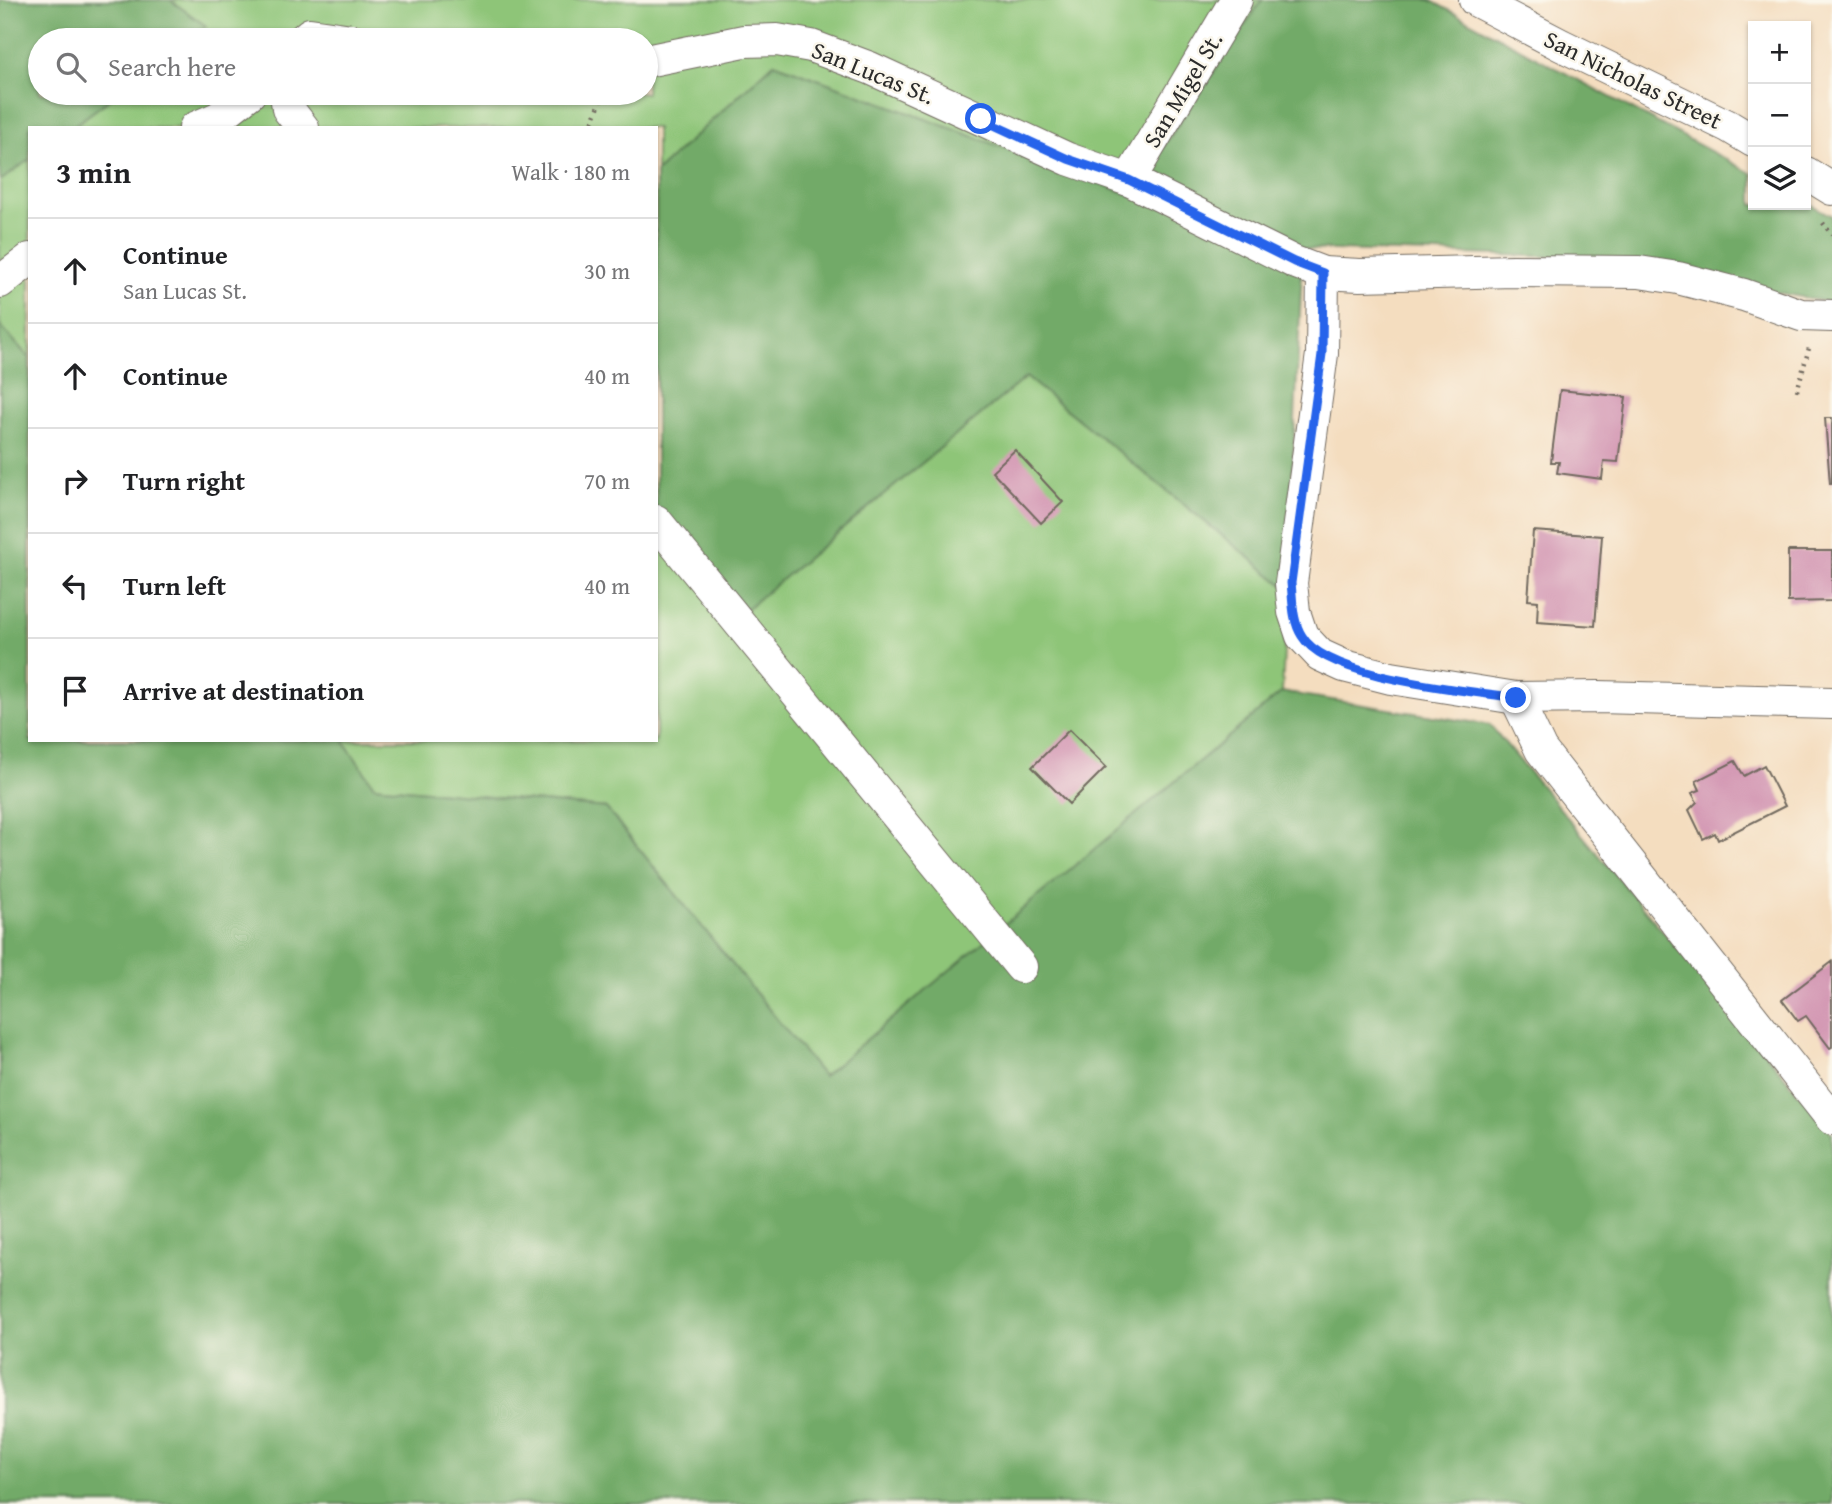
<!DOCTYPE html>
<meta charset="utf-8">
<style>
body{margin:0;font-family:"Gentium Book Plus",serif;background:#f2f2f2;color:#202124}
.controls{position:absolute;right:21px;top:21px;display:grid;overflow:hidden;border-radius:0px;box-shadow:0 2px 5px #0004}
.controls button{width:63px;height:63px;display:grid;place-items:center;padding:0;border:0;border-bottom:2px solid #e0e0e0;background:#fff;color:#202124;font:35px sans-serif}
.stop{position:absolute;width:21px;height:21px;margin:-16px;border:5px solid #2563eb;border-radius:50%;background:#fff}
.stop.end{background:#2563eb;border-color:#fff;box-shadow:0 2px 7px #0008}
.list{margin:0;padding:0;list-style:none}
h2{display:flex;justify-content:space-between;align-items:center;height:91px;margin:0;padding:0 28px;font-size:30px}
h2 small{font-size:23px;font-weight:400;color:#757577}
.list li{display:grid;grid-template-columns:46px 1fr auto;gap:21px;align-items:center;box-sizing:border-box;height:105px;padding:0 28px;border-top:2px solid #e0e0e0}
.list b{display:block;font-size:26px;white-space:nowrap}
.list p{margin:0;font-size:23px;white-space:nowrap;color:#757577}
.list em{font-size:23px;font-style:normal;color:#757577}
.icon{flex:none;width:38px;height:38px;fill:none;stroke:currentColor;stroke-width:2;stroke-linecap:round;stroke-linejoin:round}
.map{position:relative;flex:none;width:1832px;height:1504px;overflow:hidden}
.search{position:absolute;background:#fff;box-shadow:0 2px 5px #0004;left:28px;top:28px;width:630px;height:77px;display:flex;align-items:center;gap:18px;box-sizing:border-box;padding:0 24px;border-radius:38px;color:#757577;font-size:26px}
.panel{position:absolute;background:#fff;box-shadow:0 2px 5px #0004;left:28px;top:126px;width:630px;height:616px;border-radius:0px}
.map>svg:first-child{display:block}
.green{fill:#8ec578;stroke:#5c7852;stroke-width:2}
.forest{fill:#72aa68;stroke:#4e6a4a;stroke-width:2}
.building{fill:#d193b0}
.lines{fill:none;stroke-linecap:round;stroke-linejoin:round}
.street-casing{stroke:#71695f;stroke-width:34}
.path{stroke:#71695f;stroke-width:4.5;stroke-dasharray:2 5;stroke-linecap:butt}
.street{stroke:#fff;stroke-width:32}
.route{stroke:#2563eb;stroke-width:9}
.labels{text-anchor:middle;stroke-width:5;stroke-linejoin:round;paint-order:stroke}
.street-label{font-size:24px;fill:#2b2b2b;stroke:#fbf7ec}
</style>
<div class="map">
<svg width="1832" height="1504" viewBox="0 0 1832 1504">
<rect width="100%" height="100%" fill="#fbf7ec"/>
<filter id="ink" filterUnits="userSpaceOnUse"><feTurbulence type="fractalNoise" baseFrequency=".0143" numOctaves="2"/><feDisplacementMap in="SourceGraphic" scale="14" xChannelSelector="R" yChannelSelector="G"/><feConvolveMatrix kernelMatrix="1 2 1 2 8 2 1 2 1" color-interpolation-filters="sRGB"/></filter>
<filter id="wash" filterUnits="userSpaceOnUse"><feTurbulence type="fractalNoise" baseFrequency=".00686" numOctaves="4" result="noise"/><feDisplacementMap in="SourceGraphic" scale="28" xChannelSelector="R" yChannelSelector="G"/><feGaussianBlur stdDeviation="1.57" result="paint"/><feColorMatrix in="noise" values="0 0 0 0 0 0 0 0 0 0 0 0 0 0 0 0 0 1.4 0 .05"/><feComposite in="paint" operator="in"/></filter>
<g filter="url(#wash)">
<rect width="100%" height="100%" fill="#f4ddbf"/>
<g class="green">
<path d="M 170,0 L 1262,0 L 1132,195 L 774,63 L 656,172 L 656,128 L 71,128 L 118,93 L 646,93 L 646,40 L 187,40 L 206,26 Z"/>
<path d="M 30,159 L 30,359 L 0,325 L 0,181 Z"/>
<path d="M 1026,377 L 1287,588 L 1282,692 L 823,1077 L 606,808 L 374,786 L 343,740 L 656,740 L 656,513 L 746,609 Z"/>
</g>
<g class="forest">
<path d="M 0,0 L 170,0 L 206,26 L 187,40 L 40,40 L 40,93 L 118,93 L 71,128 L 30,128 L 30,159 L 0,181 Z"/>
<path d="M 1262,0 L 1430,0 L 1753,174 L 1753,205 L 1806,205 L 1806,202 L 1832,216 L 1832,303 L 1597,258 L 1303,249 L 1287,588 L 1026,377 L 746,609 L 656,513 L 656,172 L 774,63 L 1131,195 Z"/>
<path d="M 0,325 L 30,359 L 30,740 L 343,740 L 374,786 L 606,808 L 823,1076 L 1282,692 L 1490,725 L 1832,1133 L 1832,1504 L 0,1504 Z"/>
</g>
<g id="blocks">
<g class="building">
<path d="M 1560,390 L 1626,397 L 1618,462 L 1604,461 L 1602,479 L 1557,473 L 1559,462 L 1551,462 Z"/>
<path d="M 1825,418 L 1832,418 L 1832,484 L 1830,484 Z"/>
<path d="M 1015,450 L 1063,502 L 1041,523 L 992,471 Z"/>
<path d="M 1533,531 L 1602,536 L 1595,626 L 1537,622 L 1538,601 L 1528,600 Z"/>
<path d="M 1788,551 L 1832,551 L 1832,601 L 1788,602 Z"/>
<path d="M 1069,730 L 1106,767 L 1069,804 L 1032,767 Z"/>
<path d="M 1735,761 L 1744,776 L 1764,765 L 1785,806 L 1718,840 L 1715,833 L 1703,839 L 1689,810 L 1697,802 L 1692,793 L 1700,790 L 1696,781 Z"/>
<path d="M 1832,962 L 1832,1047 L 1830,1048 L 1806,1016 L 1798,1021 L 1782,1000 Z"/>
</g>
</g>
</g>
<g filter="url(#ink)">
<use href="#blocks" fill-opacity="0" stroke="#71695f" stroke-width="2"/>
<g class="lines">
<defs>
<g id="street">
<path d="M 1475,0 L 1561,45 L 1728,126 L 1753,141"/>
<path d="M 303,40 L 310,34 L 352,40"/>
<path d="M 646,61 L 744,41 L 777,40 L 811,46 L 870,68 L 1068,159 L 1129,180 L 1294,262 L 1323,273 L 1360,275 L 1513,271 L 1639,272 L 1678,278 L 1744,295 L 1801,315 L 1832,316"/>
<path d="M 286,93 L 288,109 L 303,128"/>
<path d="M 195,128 L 218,118 L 250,93"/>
<path d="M 1806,173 L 1832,189"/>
<path d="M 1129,180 L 1236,0"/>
<path d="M 1323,273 L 1322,354 L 1291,583 L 1294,612 L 1302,636 L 1320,655 L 1344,666 L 1391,678 L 1516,698 L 1598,697 L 1832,703"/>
<path d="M 0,282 L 30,259"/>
<path d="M 656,521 L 1021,967"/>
<path d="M 1516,698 L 1541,750 L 1832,1119"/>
</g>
</defs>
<use href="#street" class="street-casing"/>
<g class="path">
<path d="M 590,128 L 604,93"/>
<path d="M 1823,223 L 1832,235"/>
<path d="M 1797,391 L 1809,348"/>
</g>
<use href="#street" class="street"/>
</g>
</g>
<g class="lines" filter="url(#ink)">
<path class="route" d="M 981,119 L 1068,159 L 1129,180 L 1294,262 L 1323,273 L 1322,354 L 1291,583 C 1293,600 1292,621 1302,636 C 1327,679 1467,690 1516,698"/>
</g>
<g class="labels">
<g class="street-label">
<text transform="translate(873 73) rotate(22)" y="8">San Lucas St.</text>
<text transform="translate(1633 80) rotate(26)" y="8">San Nicholas Street</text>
<text transform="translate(1183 90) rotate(-59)" y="8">San Migel St.</text>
</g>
</g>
</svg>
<div class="controls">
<button>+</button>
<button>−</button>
<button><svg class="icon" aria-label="layers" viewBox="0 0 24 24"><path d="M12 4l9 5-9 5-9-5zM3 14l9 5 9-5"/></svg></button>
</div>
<div class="stop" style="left:981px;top:119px"></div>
<div class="stop end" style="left:1516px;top:698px"></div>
<div class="search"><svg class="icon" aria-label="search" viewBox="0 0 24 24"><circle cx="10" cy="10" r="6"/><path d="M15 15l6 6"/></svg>Search here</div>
<section class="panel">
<h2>3 min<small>Walk · 180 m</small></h2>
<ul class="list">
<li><svg class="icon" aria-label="ahead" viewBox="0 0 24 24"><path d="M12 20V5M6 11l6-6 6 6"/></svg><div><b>Continue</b><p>San Lucas St.</p></div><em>30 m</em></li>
<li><svg class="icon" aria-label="ahead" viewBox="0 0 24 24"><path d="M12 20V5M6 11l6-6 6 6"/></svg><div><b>Continue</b></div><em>40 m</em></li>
<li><svg class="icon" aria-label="right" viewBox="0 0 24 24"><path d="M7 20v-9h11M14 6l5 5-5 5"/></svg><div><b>Turn right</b></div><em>70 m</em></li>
<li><svg class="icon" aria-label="left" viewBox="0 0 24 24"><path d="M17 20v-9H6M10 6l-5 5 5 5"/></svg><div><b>Turn left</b></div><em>40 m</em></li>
<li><svg class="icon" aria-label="arrive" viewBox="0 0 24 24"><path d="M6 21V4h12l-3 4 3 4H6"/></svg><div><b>Arrive at destination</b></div></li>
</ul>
</section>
</div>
